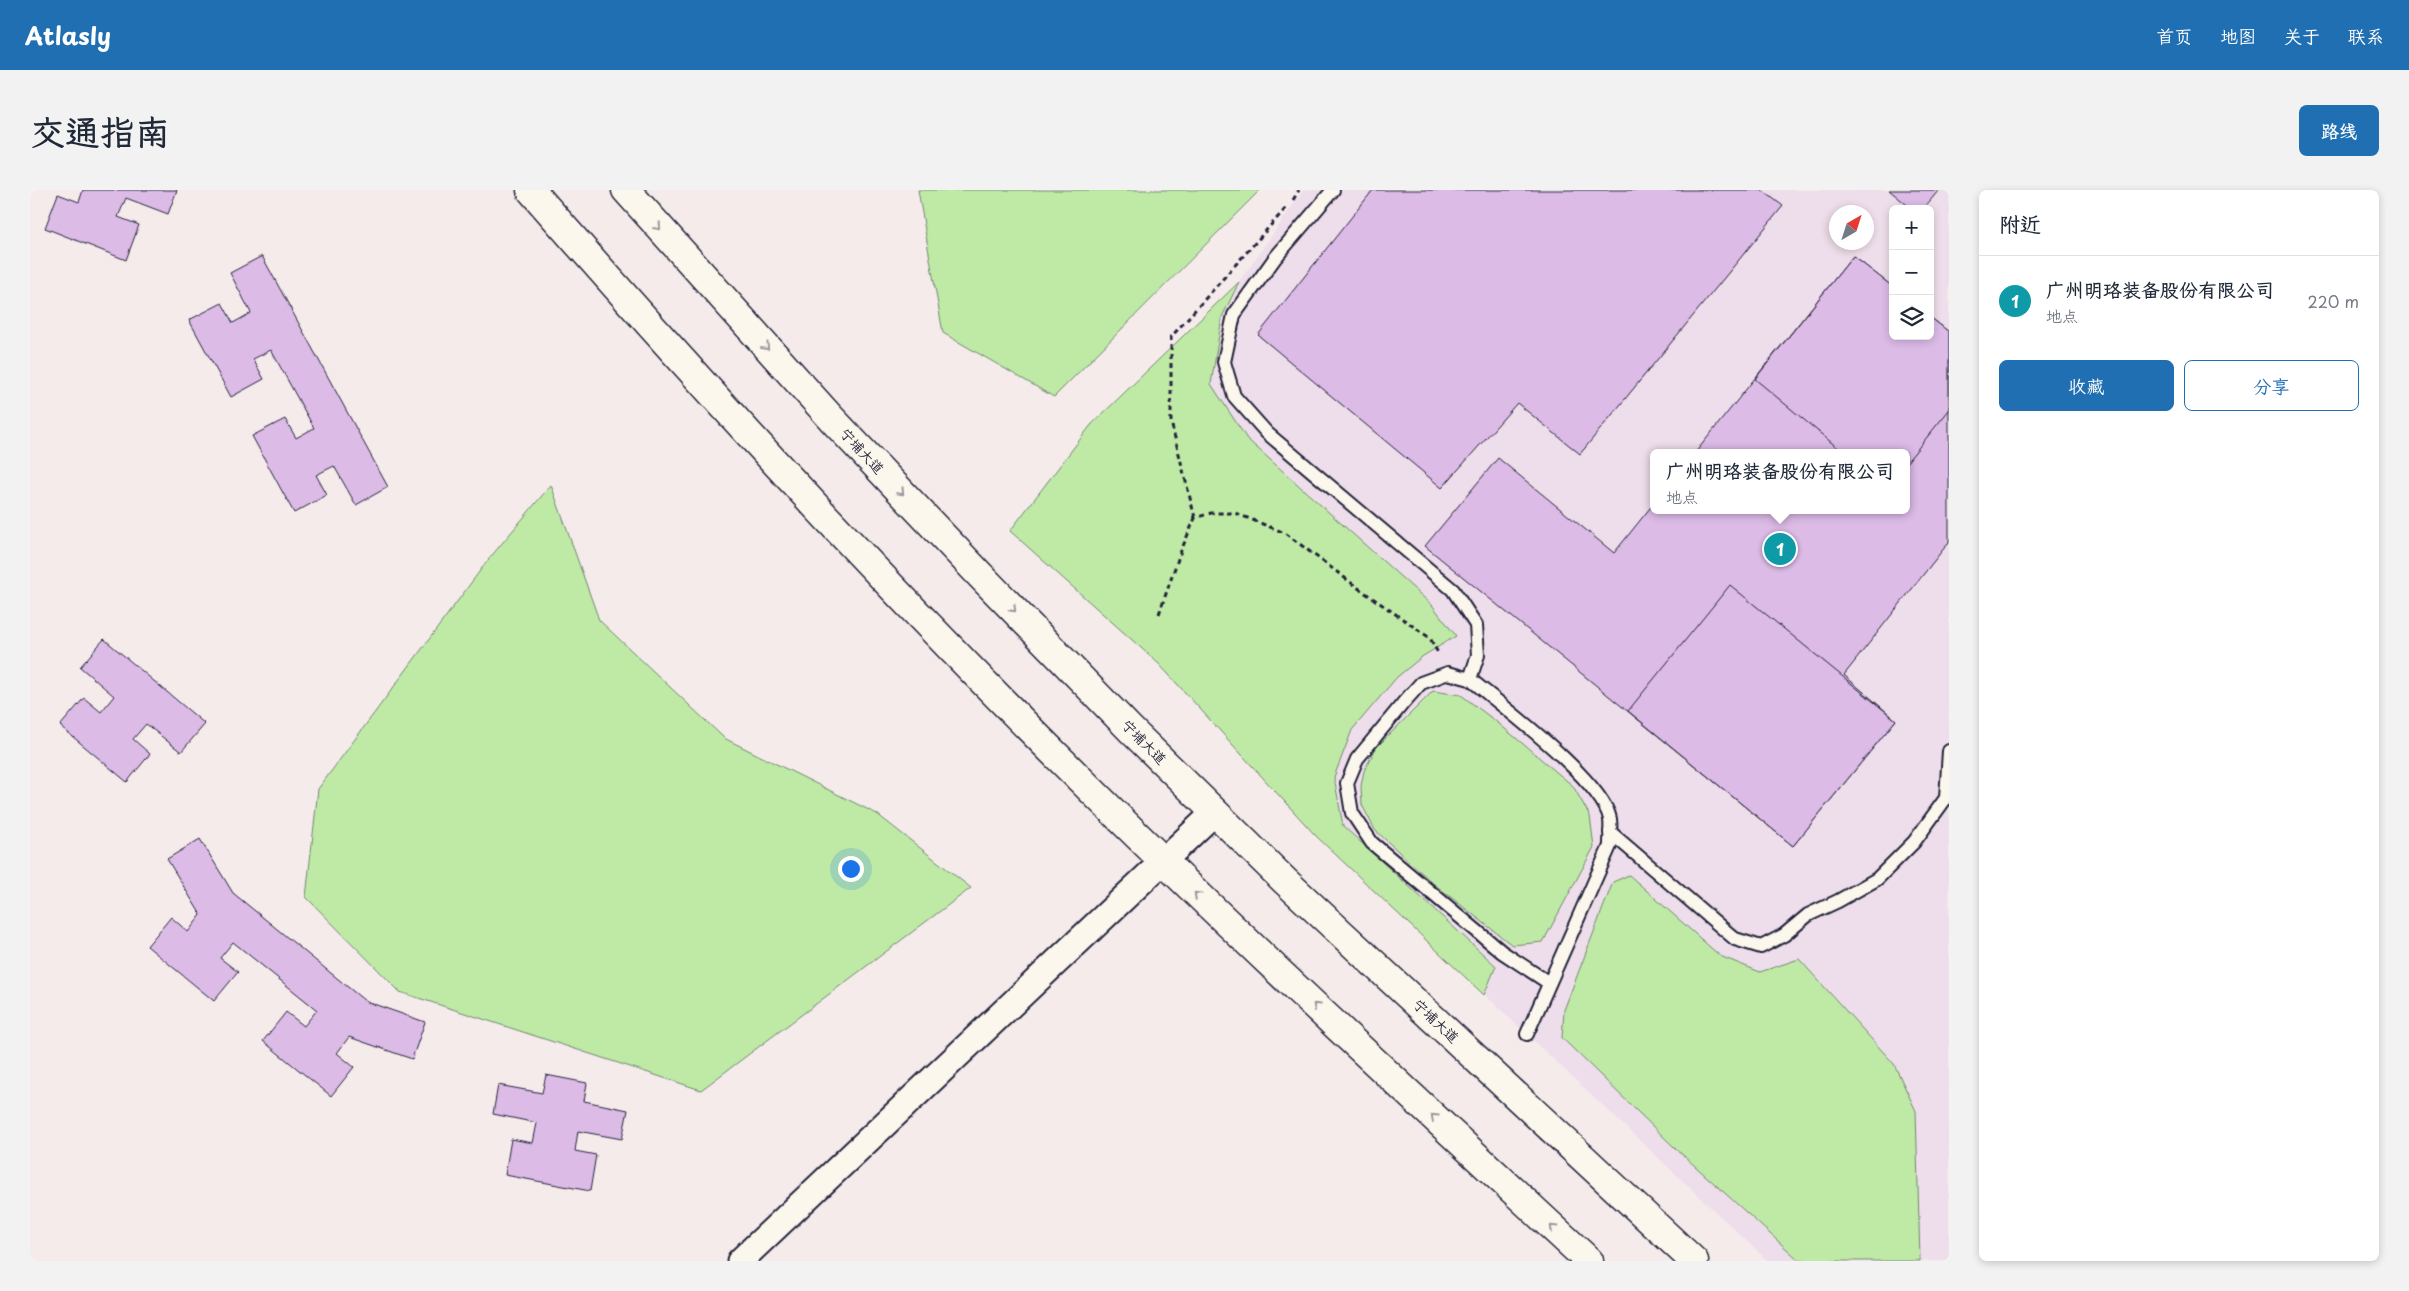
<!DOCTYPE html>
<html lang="zh">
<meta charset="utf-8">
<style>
body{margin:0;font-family:"Playpen Sans","LXGW WenKai TC",sans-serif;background:#f2f2f3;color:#1f2937}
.controls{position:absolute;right:15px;top:15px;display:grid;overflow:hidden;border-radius:8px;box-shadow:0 2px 8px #0003}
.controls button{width:45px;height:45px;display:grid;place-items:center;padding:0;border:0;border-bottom:1px solid #e0e1e3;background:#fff;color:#1f2937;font:25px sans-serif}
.compass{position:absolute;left:1799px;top:15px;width:45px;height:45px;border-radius:50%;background:#fff;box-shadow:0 2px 8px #0003;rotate:39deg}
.you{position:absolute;left:820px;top:678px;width:18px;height:18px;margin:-12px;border:4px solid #fff;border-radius:50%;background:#1a73e8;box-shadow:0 0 0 8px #1a73e833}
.badge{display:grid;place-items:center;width:32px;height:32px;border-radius:50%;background:#1f6fb2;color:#fff;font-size:16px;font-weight:700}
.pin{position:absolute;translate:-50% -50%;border:2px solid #fff;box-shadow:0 1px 5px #0006}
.popup{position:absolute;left:1620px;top:259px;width:260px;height:65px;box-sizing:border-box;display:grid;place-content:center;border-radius:8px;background:#fff;filter:drop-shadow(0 1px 4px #0005);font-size:16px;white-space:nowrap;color:#747a83}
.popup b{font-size:19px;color:#1f2937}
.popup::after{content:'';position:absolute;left:50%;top:100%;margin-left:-10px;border:10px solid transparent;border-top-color:#fff}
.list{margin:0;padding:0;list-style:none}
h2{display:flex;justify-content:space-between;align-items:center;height:65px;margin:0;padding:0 20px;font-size:21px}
h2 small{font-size:16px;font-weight:400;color:#747a83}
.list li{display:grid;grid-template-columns:32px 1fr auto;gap:15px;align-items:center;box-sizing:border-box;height:90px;padding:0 20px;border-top:1px solid #e0e1e3}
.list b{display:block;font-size:19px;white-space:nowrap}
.list p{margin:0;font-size:16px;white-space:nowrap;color:#747a83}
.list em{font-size:16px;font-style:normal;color:#747a83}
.actions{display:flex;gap:10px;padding:15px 20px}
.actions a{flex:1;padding:11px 0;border:1px solid #1f6fb2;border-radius:8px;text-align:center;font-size:18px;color:#1f6fb2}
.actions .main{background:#1f6fb2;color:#fff}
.icon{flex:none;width:28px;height:28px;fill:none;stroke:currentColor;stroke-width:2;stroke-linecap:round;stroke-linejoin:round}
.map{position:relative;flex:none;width:1919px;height:1071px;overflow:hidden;border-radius:8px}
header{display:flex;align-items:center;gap:30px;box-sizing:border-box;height:70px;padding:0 25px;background:#1f6fb2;color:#fff}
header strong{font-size:24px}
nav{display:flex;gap:28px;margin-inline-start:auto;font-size:18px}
.intro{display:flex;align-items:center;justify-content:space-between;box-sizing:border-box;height:120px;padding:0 30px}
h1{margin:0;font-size:35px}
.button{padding:12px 22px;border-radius:8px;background:#1f6fb2;color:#fff;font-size:18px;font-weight:700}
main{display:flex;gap:30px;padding:0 30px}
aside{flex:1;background:#fff;border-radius:8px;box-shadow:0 2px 8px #0003}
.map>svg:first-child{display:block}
.built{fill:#eeddea;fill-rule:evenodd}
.green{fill:#bfeaa6;stroke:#708670}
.building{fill:#dcbbe7;stroke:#22223b}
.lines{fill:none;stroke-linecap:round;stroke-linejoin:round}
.service-casing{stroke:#22223b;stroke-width:16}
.minor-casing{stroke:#22223b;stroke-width:29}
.secondary-casing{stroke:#22223b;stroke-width:31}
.path{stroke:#22223b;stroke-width:3;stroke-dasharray:5 4;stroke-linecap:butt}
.service{stroke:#fbf7ec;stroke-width:12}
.minor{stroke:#fbf7ec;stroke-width:25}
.secondary{stroke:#fbf7ec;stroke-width:28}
.oneway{stroke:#99979c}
.labels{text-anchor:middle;stroke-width:4;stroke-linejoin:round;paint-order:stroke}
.street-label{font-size:14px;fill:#22223b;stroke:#fbf7ec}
</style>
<header>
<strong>Atlasly</strong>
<nav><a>首页</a><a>地图</a><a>关于</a><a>联系</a></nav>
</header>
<div class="intro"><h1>交通指南</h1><a class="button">路线</a></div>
<main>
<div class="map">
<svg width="1919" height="1071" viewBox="0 0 1919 1071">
<rect width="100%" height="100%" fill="#f5ebeb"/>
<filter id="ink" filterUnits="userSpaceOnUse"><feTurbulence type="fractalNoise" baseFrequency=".02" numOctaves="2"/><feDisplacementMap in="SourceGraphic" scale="10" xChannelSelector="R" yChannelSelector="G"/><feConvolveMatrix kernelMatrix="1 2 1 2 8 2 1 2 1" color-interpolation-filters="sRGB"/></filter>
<g filter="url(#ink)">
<path class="built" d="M 1274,0 L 1919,0 L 1919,1071 L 1738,1071 L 1286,646 L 1129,474 L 980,341 L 1061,235 L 1209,92 ZM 1863,19 L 1900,19 L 1900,146 L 1863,146 ZM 1806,22 L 1836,22 L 1836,52 L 1806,52 ZM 1624,263 L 1876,263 L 1876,320 L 1624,320 Z"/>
<g class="green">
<path d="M 888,0 L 1230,0 L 1024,207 L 913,143 Z"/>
<path d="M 1209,92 L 1192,127 L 1181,194 L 1217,249 L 1402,415 L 1426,446 L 1393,466 L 1367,487 L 1322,540 L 1304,587 L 1313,636 L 1466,776 L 1454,805 L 1286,646 L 1129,474 L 980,341 L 1061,235 Z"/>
<path d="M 521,295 L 569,430 L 694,548 L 847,624 L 941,698 L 671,900 L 370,802 L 276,707 L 288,599 L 458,370 Z"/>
<path d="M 1403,501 L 1431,505 L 1468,533 L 1543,596 L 1560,626 L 1564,657 L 1513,752 L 1482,755 L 1404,694 L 1345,640 L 1332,615 L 1331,596 L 1334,581 L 1346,558 Z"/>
<path d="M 1599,685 L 1690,766 L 1730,782 L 1769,769 L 1864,874 L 1886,921 L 1890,1071 L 1770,1071 L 1645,958 L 1532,848 L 1534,820 L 1583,692 Z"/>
</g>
<g class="building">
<path d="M 53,0 L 147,0 L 138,24 L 96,8 L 88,27 L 109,35 L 96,70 L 15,38 L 28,4 L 49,12 Z"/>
<path d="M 1343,0 L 1732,0 L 1753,16 L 1550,264 L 1487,213 L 1412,298 L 1228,145 Z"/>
<path d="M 1859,0 L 1909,0 L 1893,19 L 1882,19 Z"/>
<path d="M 232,66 L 358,297 L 326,315 L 304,276 L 286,285 L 297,305 L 264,323 L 222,246 L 255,229 L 266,248 L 284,238 L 241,160 L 223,169 L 234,189 L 201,207 L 159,130 L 192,113 L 203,133 L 221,123 L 200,83 Z"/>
<path d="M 1823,66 L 1863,97 L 1863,146 L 1900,146 L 1900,127 L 1919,142 L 1919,352 L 1814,485 L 1866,530 L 1763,656 L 1395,356 L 1468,268 L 1584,363 L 1624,313 L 1624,320 L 1876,320 L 1876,263 L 1665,263 Z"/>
<path d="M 1823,66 L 1863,97 L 1863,146 L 1900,146 L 1900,127 L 1919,142 L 1919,220 L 1876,273 L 1876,263 L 1814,263 L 1725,189 Z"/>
<path d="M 1700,395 L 1866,530 L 1763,656 L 1598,521 Z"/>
<path d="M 74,449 L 175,534 L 151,562 L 116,534 L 103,549 L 120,564 L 97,592 L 30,536 L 54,508 L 71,522 L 84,506 L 50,477 Z"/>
<path d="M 170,649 L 203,703 L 335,811 L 395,832 L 382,869 L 319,847 L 307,863 L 324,877 L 301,906 L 233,851 L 256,822 L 274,836 L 287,820 L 203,752 L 190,768 L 208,782 L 184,811 L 117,756 L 141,727 L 158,742 L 171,725 L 137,669 Z"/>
<path d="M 516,885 L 557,893 L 554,911 L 598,920 L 592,949 L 548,941 L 545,961 L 566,965 L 560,1001 L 475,985 L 481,949 L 503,953 L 507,933 L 463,924 L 468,895 L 512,903 Z"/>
</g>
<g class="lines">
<defs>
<g id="service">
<path d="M 1303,0 L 1245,68 L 1204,125 L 1194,172 L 1204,206 L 1237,243 L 1423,400 L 1446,435 L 1448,465 L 1440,489"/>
<path d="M 1580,642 L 1705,749 L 1731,757 L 1754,745 L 1778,725 L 1808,711 L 1847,689 L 1884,652 L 1916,608 L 1919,561"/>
<path d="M 1497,844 L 1580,656 C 1580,648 1581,638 1580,629 C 1573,591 1472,516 1440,489 L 1418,483 L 1391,493 L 1374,512 L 1327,569 L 1317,593 L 1322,623 L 1342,653 L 1472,762 L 1519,793"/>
</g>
<path id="minor" d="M 710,1071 L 1185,622"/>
<g id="secondary">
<path d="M 501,0 C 678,203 861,402 1053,592 C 1218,756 1389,913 1559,1071"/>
<path d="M 596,0 L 801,228 L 950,385 L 1101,540 L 1255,691 L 1664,1071"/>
</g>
</defs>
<use href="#service" class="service-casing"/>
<use href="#minor" class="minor-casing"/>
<use href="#secondary" class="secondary-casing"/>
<g class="path">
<path d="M 1263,10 L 1269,0"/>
<path d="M 1165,328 L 1141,232 L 1141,147 L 1257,17"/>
<path d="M 1129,424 L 1150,363 L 1165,328 L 1181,323 L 1205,323 L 1255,343 L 1331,400 L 1400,448 L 1409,465"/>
</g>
<use href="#service" class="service"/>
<use href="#minor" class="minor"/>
<use href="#secondary" class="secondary"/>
</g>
<defs><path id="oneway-chevron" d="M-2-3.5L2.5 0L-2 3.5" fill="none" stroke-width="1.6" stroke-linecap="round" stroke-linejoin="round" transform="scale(1.25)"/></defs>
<g class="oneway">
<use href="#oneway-chevron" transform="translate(628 37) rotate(49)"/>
<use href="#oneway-chevron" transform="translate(736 157) rotate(48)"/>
<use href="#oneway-chevron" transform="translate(871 302) rotate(47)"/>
<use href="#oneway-chevron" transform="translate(983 419) rotate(46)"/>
<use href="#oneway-chevron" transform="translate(1167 705) rotate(-136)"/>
<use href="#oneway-chevron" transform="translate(1286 816) rotate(-137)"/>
<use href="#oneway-chevron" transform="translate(1404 927) rotate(-137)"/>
<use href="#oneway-chevron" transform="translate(1523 1038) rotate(-137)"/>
</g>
</g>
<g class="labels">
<g class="street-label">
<text transform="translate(832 261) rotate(47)" y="5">宁埔大道</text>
<text transform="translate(1114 552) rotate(45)" y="5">宁埔大道</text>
<text transform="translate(1406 831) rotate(43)" y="5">宁埔大道</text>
</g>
</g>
</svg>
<div class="controls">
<button>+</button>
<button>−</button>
<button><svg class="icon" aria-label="layers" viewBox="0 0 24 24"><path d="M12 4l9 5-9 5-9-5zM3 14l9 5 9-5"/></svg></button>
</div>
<svg class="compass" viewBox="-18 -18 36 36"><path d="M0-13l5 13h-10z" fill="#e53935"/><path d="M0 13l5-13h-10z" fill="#747a83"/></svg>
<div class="you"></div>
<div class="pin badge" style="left:1750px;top:359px;background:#0f9aa8">1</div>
<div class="popup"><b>广州明珞装备股份有限公司</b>地点</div>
</div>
<aside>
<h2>附近<small></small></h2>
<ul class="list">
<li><span class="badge" style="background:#0f9aa8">1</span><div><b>广州明珞装备股份有限公司</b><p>地点</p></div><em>220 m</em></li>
</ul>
<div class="actions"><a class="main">收藏</a><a>分享</a></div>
</aside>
</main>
